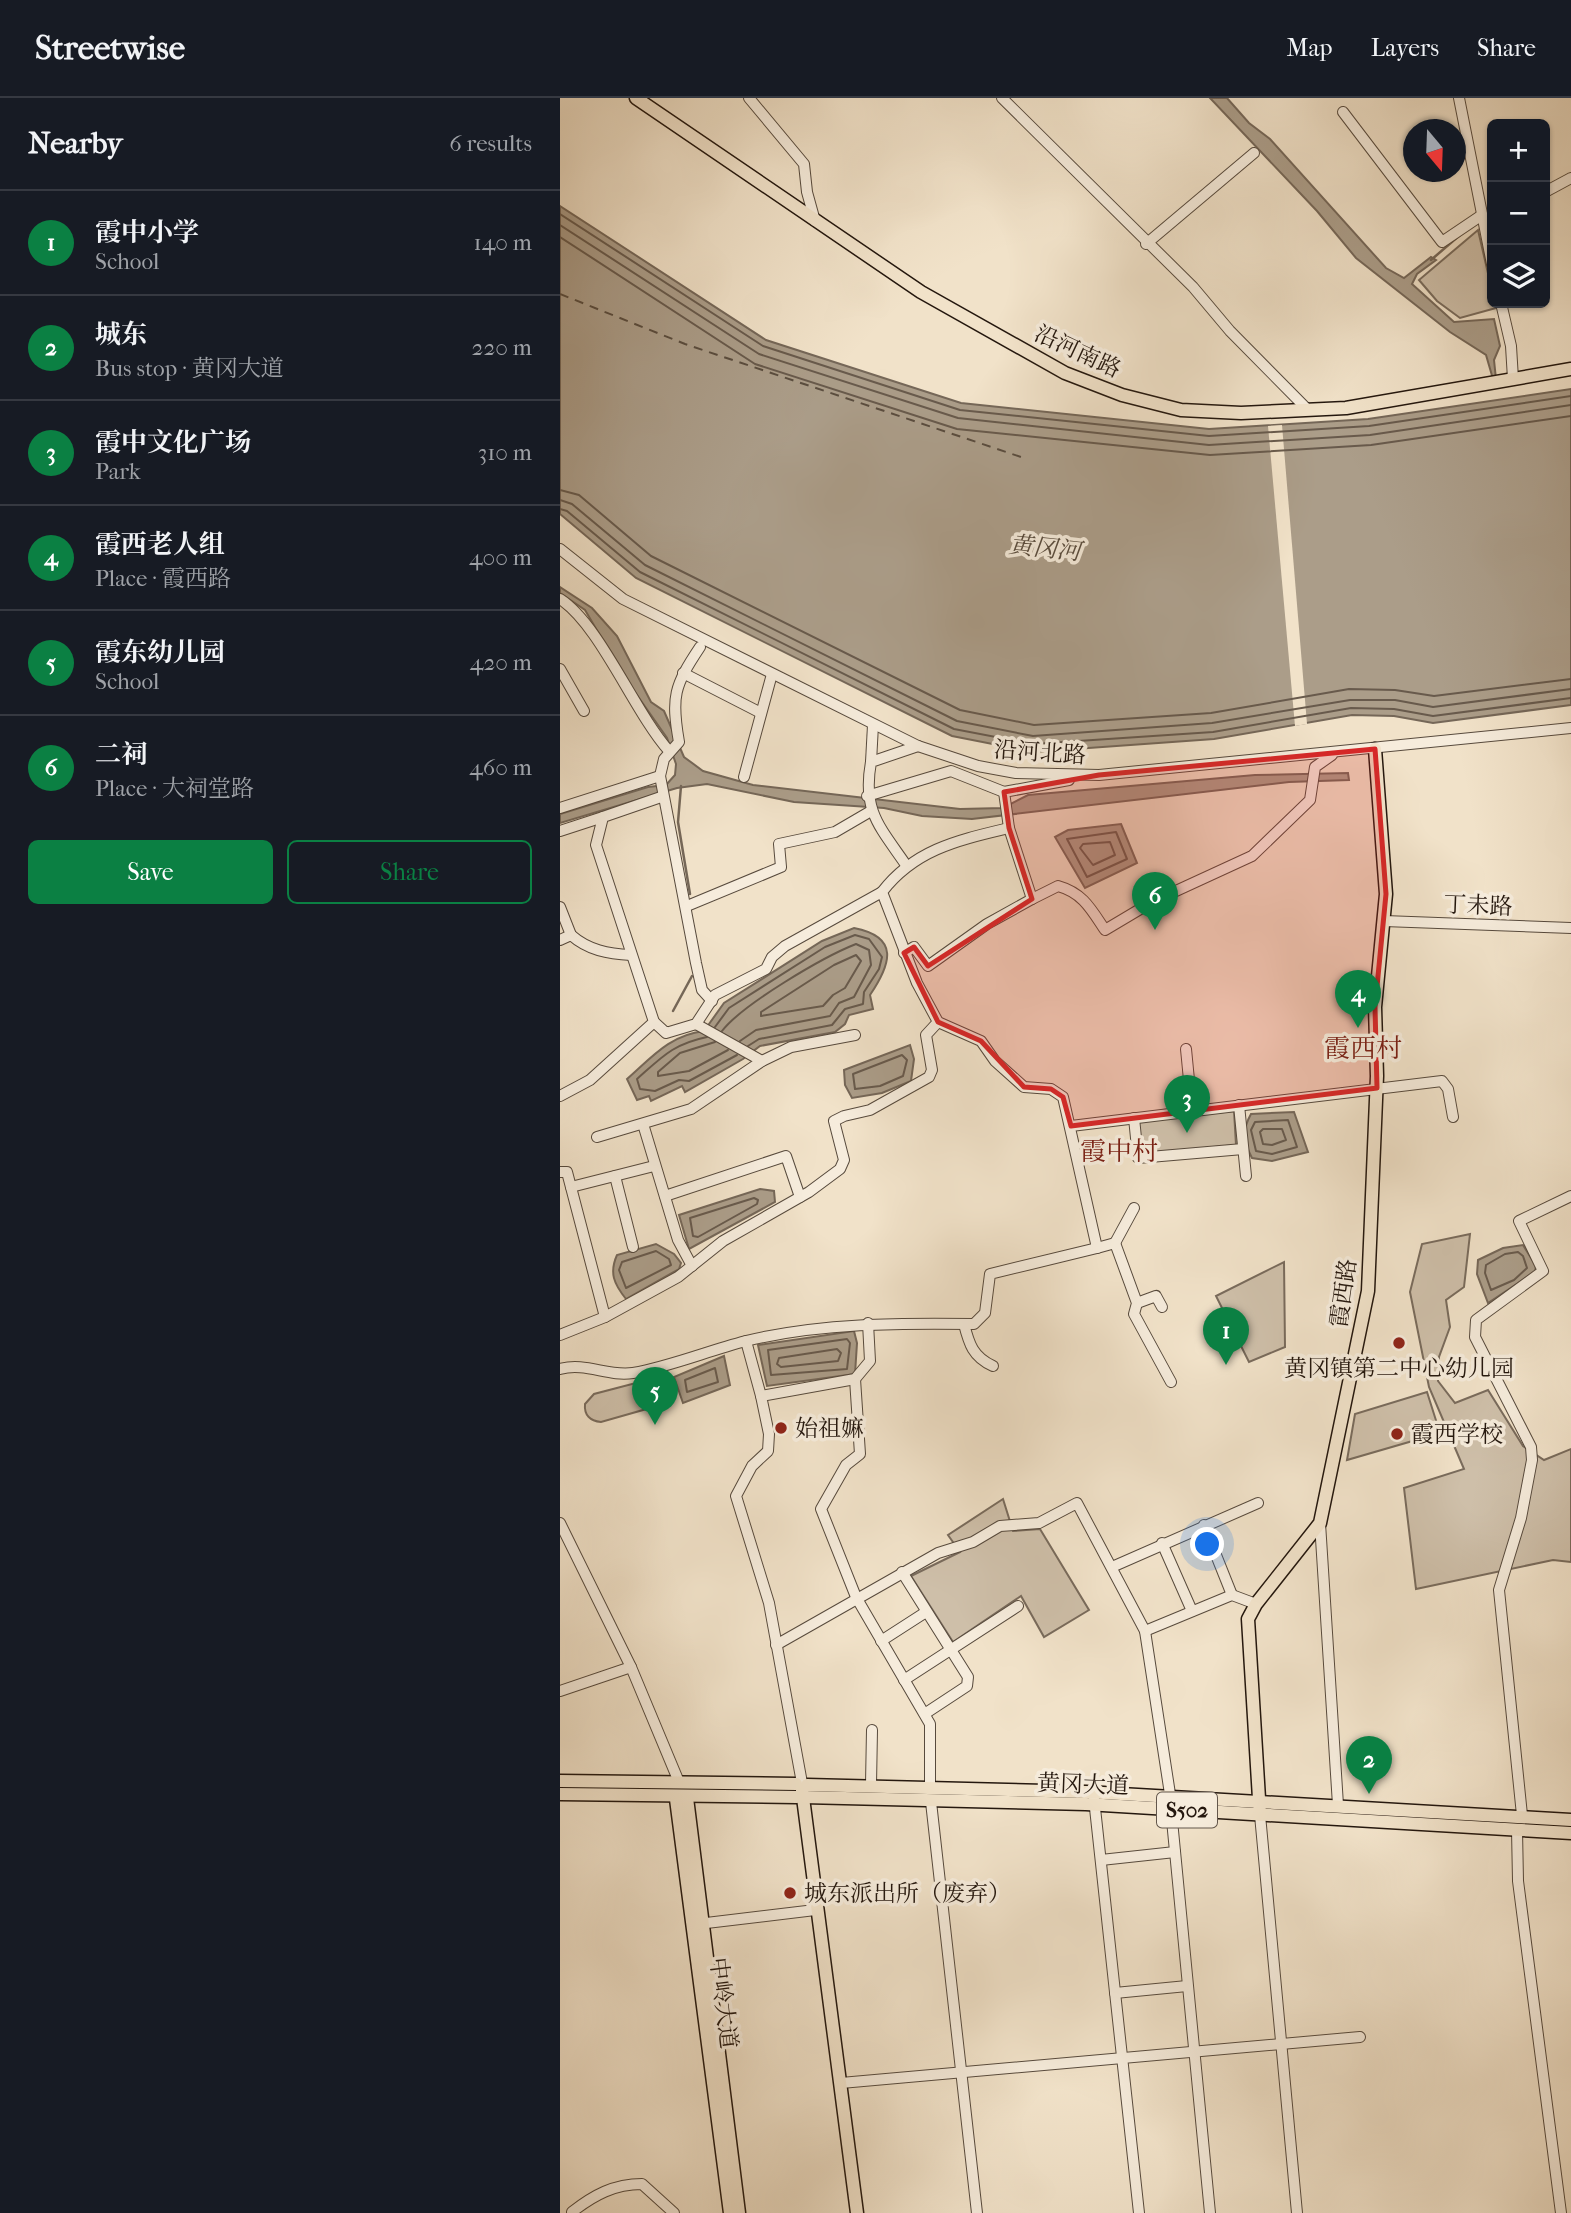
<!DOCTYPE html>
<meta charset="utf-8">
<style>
body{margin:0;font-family:"IM FELL French Canon","Noto Serif SC",serif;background:#20242c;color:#f1f3f6}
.controls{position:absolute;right:21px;top:21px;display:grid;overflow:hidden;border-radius:10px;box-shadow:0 2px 5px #0004}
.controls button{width:63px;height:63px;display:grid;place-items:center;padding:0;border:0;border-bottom:2px solid #363941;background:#171b24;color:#f1f3f6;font:35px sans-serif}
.compass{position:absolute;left:843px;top:21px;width:63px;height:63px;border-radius:50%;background:#171b24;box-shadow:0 2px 5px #0004;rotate:161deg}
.you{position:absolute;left:648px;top:1447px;width:24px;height:24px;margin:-18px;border:5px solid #fff;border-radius:50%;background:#1a73e8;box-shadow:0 0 0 10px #1a73e833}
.badge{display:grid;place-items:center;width:46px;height:46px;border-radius:50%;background:#0b8043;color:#fff;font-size:23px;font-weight:700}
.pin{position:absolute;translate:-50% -58px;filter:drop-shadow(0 2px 4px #0008)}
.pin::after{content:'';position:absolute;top:37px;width:24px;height:21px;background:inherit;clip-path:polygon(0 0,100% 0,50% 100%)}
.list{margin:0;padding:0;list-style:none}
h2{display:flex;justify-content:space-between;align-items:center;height:91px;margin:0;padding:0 28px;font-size:30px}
h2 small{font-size:23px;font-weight:400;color:#9ea1a6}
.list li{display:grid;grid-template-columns:46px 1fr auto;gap:21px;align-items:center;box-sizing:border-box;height:105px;padding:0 28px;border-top:2px solid #363941}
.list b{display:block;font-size:26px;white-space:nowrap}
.list p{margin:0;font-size:23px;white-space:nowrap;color:#9ea1a6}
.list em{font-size:23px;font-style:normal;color:#9ea1a6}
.actions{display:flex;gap:14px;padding:21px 28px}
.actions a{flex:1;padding:16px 0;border:2px solid #0b8043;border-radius:10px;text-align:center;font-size:24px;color:#0b8043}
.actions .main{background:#0b8043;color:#fff}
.icon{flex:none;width:38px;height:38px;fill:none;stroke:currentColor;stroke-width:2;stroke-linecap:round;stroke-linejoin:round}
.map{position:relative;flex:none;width:1011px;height:2115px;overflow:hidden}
header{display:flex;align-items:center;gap:42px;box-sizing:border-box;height:98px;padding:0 35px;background:#171b24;border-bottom:2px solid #363941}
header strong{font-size:33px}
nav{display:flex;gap:38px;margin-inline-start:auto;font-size:24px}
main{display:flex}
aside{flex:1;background:#171b24}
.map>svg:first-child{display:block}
.green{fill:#cebfa9;stroke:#796b5c;stroke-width:2}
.water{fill:#ab9d89;stroke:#756758;stroke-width:2}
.pier{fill:#f1e2c9}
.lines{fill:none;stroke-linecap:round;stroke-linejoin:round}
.shore{stroke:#685a4c;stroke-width:2}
.stream{stroke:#756758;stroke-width:2.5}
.ferry{stroke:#5a4d3f;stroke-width:2;stroke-dasharray:9 7;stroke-linecap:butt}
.minor-casing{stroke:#574a3d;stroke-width:12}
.major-casing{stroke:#24170e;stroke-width:15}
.minor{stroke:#f6ecdc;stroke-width:10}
.major{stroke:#f1e2c9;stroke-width:12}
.marked{fill:#d62828;fill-opacity:0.2;stroke:#d62828;stroke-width:5;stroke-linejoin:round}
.poi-dot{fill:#8f2418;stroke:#f6ecdc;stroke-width:2.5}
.labels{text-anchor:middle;stroke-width:7;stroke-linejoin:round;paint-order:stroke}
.shield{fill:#f6ecdc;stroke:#63574c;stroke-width:2}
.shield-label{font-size:21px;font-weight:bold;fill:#24170e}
.street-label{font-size:23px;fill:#24170e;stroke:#f6ecdc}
.poi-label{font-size:23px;fill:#24170e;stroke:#f6ecdc;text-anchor:start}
.water-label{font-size:24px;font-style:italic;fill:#5a4d3f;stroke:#f6ecdc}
.quarter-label{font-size:26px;fill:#7a1f14;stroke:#f6ecdc}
</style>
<header>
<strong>Streetwise</strong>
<nav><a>Map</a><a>Layers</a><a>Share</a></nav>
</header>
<main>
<aside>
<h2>Nearby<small>6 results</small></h2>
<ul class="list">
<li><span class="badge">1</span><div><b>霞中小学</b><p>School</p></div><em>140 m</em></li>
<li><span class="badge">2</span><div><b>城东</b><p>Bus stop · 黄冈大道</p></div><em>220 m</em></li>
<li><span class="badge">3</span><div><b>霞中文化广场</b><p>Park</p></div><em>310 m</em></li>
<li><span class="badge">4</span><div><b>霞西老人组</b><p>Place · 霞西路</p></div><em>400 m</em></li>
<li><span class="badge">5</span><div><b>霞东幼儿园</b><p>School</p></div><em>420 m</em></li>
<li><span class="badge">6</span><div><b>二祠</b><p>Place · 大祠堂路</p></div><em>460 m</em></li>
</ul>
<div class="actions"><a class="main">Save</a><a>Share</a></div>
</aside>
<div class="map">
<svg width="1011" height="2115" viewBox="0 0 1011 2115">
<rect width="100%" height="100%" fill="#f1e2c9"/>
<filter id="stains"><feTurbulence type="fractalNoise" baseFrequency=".00286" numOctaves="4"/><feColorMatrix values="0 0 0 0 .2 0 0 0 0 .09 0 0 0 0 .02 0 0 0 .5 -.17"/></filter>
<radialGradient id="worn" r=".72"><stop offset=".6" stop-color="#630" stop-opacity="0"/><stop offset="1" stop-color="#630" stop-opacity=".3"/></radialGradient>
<g class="green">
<path d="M 918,132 L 936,210 L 900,220 L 877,203 L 859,182 Z"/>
<path d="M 674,1013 L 676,1047 L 581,1056 L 578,1023 Z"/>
<path d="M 910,1136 L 904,1189 L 886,1202 L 890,1229 L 879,1259 L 878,1283 L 895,1305 L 928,1292 L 963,1348 L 984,1362 L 1011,1351 L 1011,1464 L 993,1462 L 856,1491 L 844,1390 L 904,1371 L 869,1289 L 850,1194 L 862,1146 Z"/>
<path d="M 724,1164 L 725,1249 L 689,1264 L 656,1198 Z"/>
<path d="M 91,1281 L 104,1291 L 103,1301 L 97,1308 L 41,1324 C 30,1323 24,1317 25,1306 L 34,1296 Z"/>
<path d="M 867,1294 L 880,1335 L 787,1362 L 795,1316 Z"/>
<path d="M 443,1401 L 453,1433 L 480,1431 L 529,1512 L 484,1539 L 461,1498 L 393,1544 L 351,1478 L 400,1454 L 388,1437 Z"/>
</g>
<g class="water">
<path d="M 650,0 L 667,0 L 689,25 L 710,41 L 826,170 L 844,180 L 871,159 L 876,162 L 857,176 L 852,186 L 894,224 L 934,221 L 940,248 L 934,262 L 936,281 L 933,281 L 926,257 L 890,234 L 796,160 L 757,113 Z"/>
<path d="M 0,108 L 206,242 L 401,305 L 649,331 L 808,321 L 1011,291 L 1011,607 L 873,625 L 834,618 L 792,617 L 654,641 L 473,654 L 392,638 L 76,480 L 0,416 Z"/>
<path d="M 0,489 L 32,510 L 57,538 L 91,604 L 104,613 L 124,659 L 143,673 L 193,687 L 400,711 L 443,710 L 468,697 L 695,677 L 788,675 L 789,682 L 729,684 L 412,721 L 362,718 L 324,710 L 234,704 L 147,686 L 117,690 L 0,725 L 0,716 L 88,689 L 106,687 L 115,677 L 116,666 L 107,640 L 65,580 L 25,512 L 0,495 Z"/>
<path d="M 561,726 L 577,765 L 525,790 L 495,739 L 508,732 Z"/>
<path d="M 294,830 C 340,839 331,866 310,897 L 313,911 L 289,917 L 285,926 L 275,934 L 200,948 L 183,961 L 125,994 L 122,988 L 91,1003 L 89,998 L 77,1002 L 67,981 C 92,959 110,937 144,933 L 164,905 L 262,843 Z"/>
<path d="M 350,947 L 354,961 L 351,983 L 322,995 L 292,1000 L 285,987 L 284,972 Z"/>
<path d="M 734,1014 L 748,1054 L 712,1063 L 692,1060 C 683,1043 682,1032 691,1016 Z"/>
<path d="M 200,1091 L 214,1093 L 215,1104 L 129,1151 L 119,1117 Z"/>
<path d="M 96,1146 L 114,1156 L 121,1165 L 119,1171 L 66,1201 C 54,1186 49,1175 57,1157 Z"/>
<path d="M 963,1147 L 976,1168 L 975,1174 L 928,1205 L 917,1176 L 918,1162 L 943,1150 Z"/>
<path d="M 294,1233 L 297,1245 L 295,1276 L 207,1288 L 198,1247 Z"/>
<path d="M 164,1258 L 170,1287 L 123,1305 L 114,1279 Z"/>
</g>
<path class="pier" d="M 722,327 L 747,626 L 735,628 L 708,328 Z"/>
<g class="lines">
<g class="shore">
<path d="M 0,116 L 203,248 L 400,312 L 649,338 L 809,328 L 1011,298"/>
<path d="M 0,127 L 199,256 L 398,320 L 649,347 L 810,337 L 1011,307"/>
<path d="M 0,139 L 195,266 L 397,331 L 650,357 L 811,347 L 1011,318"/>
<path d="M 0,392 L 19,397 L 91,458 L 400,612 L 474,627 L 651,615 L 789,591 L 835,592 L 874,598 L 1011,581"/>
<path d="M 0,402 L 12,406 L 85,467 L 397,623 L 473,638 L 652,625 L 790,602 L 835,602 L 873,609 L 1011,591"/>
<path d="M 0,411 L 7,413 L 80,474 L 394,631 L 473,646 L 653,634 L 791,610 L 834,611 L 873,618 L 1011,600"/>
<path d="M 556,734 L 567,761 L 527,779 L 507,741 Z"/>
<path d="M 550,744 L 555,757 L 533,767 L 520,750 L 523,746 Z"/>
<path d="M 296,857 L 301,863 L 285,890 L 273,897 L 263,908 L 201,918 L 201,914 L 274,867 Z"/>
<path d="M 155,929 L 169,910 L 265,849 L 295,837 L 309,841 L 322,859 L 319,871 L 304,894 L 303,906 L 285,911 L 272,927 L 199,941 L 188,948"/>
<path d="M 162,933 C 183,906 263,859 296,846 L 309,852 L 311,867 L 294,899 L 279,905 L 270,918 L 196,932 L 180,943"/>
<path d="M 147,939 C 113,946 102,959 77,981 L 80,991 L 95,993 L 119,982 L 129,983 L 177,957"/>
<path d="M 155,944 L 120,955 L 98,974 L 98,978 L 129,973 L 168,952"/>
<path d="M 342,957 L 347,962 L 343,978 L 320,988 L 295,991 L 293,976 Z"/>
<path d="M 728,1022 L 737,1049 L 712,1056 L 696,1053 L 691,1032 L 695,1024 Z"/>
<path d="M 703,1031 L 722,1031 L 726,1042 L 712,1047 L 703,1046 L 700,1034 Z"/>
<path d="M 194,1100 L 198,1102 L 197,1106 L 138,1139 L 133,1138 L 130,1120 Z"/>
<path d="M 96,1153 L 109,1161 L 111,1167 L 66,1190 L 59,1172 L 62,1164 Z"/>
<path d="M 958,1154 L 963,1158 L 967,1170 L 954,1182 L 931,1192 L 925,1175 L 926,1167 L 945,1156 Z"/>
<path d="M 287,1241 L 290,1245 L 287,1271 L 211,1277 L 208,1252 Z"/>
<path d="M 277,1251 L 281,1255 L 278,1263 L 221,1269 L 217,1266 L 219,1260 Z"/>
<path d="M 155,1270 L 158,1284 L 127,1294 L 125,1282 Z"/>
</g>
<g class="stream">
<path d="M 871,162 L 900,137"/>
<path d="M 121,688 L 118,724 L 130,796"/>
<path d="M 113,913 L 132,878"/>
</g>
<path class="ferry" d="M 0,196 L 125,246 L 464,360"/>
<defs>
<g id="minor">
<path d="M 189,0 L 244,66 L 247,94 L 255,123"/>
<path d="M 442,0 L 633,189 L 670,233 L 747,311"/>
<path d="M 899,0 L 932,166"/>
<path d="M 783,14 L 882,144 L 922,117"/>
<path d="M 985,94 L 1011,80"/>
<path d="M 586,146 L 694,55"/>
<path d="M 941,205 L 951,248 L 953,281"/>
<path d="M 0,451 L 63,501 L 358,648 L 418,668 L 456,675 L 539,677 L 1011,630"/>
<path d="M 0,501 C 40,527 73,612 109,653"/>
<path d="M 140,549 C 114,588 111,599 119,644 L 104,661 L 100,678 L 136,865 L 142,892 L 152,903"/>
<path d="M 0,571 L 24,613"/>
<path d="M 123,575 L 201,615"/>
<path d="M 311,664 L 313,627"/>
<path d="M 184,679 L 212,576"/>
<path d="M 509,682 L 444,694 L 449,730 L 472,801 L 498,788 C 523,795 531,811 545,832 L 592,804 L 692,758 L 750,702 L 755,669 L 772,657"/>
<path d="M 307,698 L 391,673 L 444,694"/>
<path d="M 0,710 L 100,678"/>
<path d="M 0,733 L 43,719"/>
<path d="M 346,767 C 320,729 302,713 311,664 L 358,648"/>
<path d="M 127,808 L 221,769 L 219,746 L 275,734 L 311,713"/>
<path d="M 0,809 L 11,837"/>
<path d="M 824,823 L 1011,830"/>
<path d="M 0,842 L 11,837 C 28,852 48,856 71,857"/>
<path d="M 344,855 L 354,849 L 368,868 L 427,826 L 472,801"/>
<path d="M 94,924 L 106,935 L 136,926 L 155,897 L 206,871 L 212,859 L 225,848 L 322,794"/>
<path d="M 136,926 L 202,963"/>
<path d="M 626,951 L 632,1013"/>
<path d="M 0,998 L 30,982 L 94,924 L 36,747 L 43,719 L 101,699"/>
<path d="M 679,1007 L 686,1078"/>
<path d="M 574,1020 L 578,1060 L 683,1051"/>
<path d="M 83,1026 L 118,1142 L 132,1168"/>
<path d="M 511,1028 L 882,983 L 888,991 L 893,1019"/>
<path d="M 37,1039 L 131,1011 L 202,963 L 231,949 L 295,937"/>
<path d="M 0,1074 L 7,1074 L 45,1219"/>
<path d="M 55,1078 L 73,1149"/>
<path d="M 11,1089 L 94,1068"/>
<path d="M 105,1098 L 226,1058 L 240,1099"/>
<path d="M 555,1145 L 574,1110"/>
<path d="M 537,1150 L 555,1145 L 577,1205 L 574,1216 L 611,1284"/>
<path d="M 577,1205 L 596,1198 L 602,1209"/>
<path d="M 404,1226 C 409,1246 413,1259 433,1268"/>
<path d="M 0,1237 L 45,1219 L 118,1179 L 163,1143 L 249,1094 L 280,1071 L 284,1062 L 274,1023 L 284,1018 L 310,1012 L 369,979 L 372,972 L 366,937 L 378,924"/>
<path d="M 186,1243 L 201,1298"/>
<path d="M 0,1271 C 26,1264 48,1279 73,1275 C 112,1268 147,1253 186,1243 C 260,1225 339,1225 414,1226 L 425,1215 L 430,1176 L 537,1150 L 503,999 L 491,991 L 464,989 L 435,963 L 421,943 L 378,924 L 357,885 L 322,794 C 355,751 399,742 449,730"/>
<path d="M 295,1281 L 300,1356 L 286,1367 L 261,1411 L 296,1499 L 370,1626 L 370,1688"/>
<path d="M 0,1425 L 71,1569 L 119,1684"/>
<path d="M 760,1425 L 778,1707"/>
<path d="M 644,1427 L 672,1497"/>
<path d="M 602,1445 L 632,1513"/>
<path d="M 552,1469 L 698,1405"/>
<path d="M 342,1474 L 408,1579 L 407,1588 L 366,1615"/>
<path d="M 585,1533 L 672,1497 L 696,1506"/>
<path d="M 321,1543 L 366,1514"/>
<path d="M 216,1547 L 378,1455 L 413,1444 L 440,1428 L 479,1425 L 517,1405 L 585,1533 L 610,1696"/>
<path d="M 344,1582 L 458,1508"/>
<path d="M 0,1593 L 71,1569"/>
<path d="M 242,1685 L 209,1505 L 176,1398 L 192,1368 L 208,1353 L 209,1336 L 201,1298 L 295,1281 L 310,1263 L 308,1225"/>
<path d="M 311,1686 L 312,1632"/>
<path d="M 534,1701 L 579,2115"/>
<path d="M 371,1704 L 417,2115"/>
<path d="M 611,1712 L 650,2115"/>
<path d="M 700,1717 L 737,2115"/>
<path d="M 962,1717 L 939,1492 L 961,1420 L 972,1362 L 971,1349 L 915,1239 L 916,1222 L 983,1173 L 959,1123 L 1011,1098"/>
<path d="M 957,1732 L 958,1783 L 1001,2115"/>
<path d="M 541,1762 L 615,1754"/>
<path d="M 138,1826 L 255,1812"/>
<path d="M 555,1895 L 627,1888"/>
<path d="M 281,1985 L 800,1939"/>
<path d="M 12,2114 C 34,2097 54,2086 82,2086 L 114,2115"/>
</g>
<g id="major">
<path d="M 76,0 L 361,194 L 505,275 L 562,297 L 621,312 L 681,315 L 786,310 L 1011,271"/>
<path d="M 0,1683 L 236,1686"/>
<path d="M 247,1687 L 526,1694 L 1011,1722"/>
<path d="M 242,1692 L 297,2115"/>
<path d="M 0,1696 L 237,1699"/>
<path d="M 243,1699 L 526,1706 L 1011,1735"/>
<path d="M 127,1700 L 179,2115"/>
<path d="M 116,1701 L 170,2115"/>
<path d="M 700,1717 L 688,1521 L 696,1506 L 760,1425 L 808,1193 L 817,978 L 815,909 L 826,796 L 815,651"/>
</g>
</defs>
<use href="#minor" class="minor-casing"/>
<use href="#major" class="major-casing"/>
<use href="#minor" class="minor"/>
<use href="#major" class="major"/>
</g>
<path class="marked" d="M 815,651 L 826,796 L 815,909 L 817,990 L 511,1028 L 503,999 L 491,991 L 464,989 L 421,943 L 378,924 L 344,855 L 354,849 L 368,868 L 472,801 L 449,730 L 444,694 L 539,677 Z"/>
<g class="poi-dot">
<circle cx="839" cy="1245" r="7"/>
<circle cx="221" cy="1330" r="7"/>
<circle cx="837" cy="1336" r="7"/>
<circle cx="230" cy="1795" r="7"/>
</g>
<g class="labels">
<rect class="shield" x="597" y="1694.5" width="60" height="35" rx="5"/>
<g class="shield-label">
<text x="627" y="1719">S502</text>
</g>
<g class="street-label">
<text transform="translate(518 253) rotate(25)" y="8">沿河南路</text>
<text transform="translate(480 654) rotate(4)" y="8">沿河北路</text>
<text transform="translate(918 807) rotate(2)" y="8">丁未路</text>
<text transform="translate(783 1195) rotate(-82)" y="8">霞西路</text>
<text transform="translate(523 1686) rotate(2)" y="8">黄冈大道</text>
<text transform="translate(164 1905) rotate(83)" y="8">中岭大道</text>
</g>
<g class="poi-label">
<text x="839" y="1278" text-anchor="middle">黄冈镇第二中心幼儿园</text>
<text x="235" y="1338">始祖嫲</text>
<text x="851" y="1344">霞西学校</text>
<text x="244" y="1803">城东派出所（废弃）</text>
</g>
<g class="water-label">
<text transform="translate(485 450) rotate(6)" y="8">黄冈河</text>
</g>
<g class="quarter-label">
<text x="803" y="959">霞西村</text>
<text x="559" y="1062">霞中村</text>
</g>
</g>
<rect width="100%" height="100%" filter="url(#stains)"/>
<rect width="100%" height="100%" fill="url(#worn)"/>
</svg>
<div class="controls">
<button>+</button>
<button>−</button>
<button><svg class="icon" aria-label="layers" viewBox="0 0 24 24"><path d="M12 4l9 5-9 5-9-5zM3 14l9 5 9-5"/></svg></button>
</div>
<svg class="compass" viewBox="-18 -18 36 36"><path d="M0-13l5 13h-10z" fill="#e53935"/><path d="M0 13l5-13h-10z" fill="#9ea1a6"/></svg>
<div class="you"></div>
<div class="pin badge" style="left:666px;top:1267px">1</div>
<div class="pin badge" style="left:809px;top:1696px">2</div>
<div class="pin badge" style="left:627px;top:1035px">3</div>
<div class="pin badge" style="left:798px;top:930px">4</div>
<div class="pin badge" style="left:95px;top:1327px">5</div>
<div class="pin badge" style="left:595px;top:832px">6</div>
</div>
</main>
